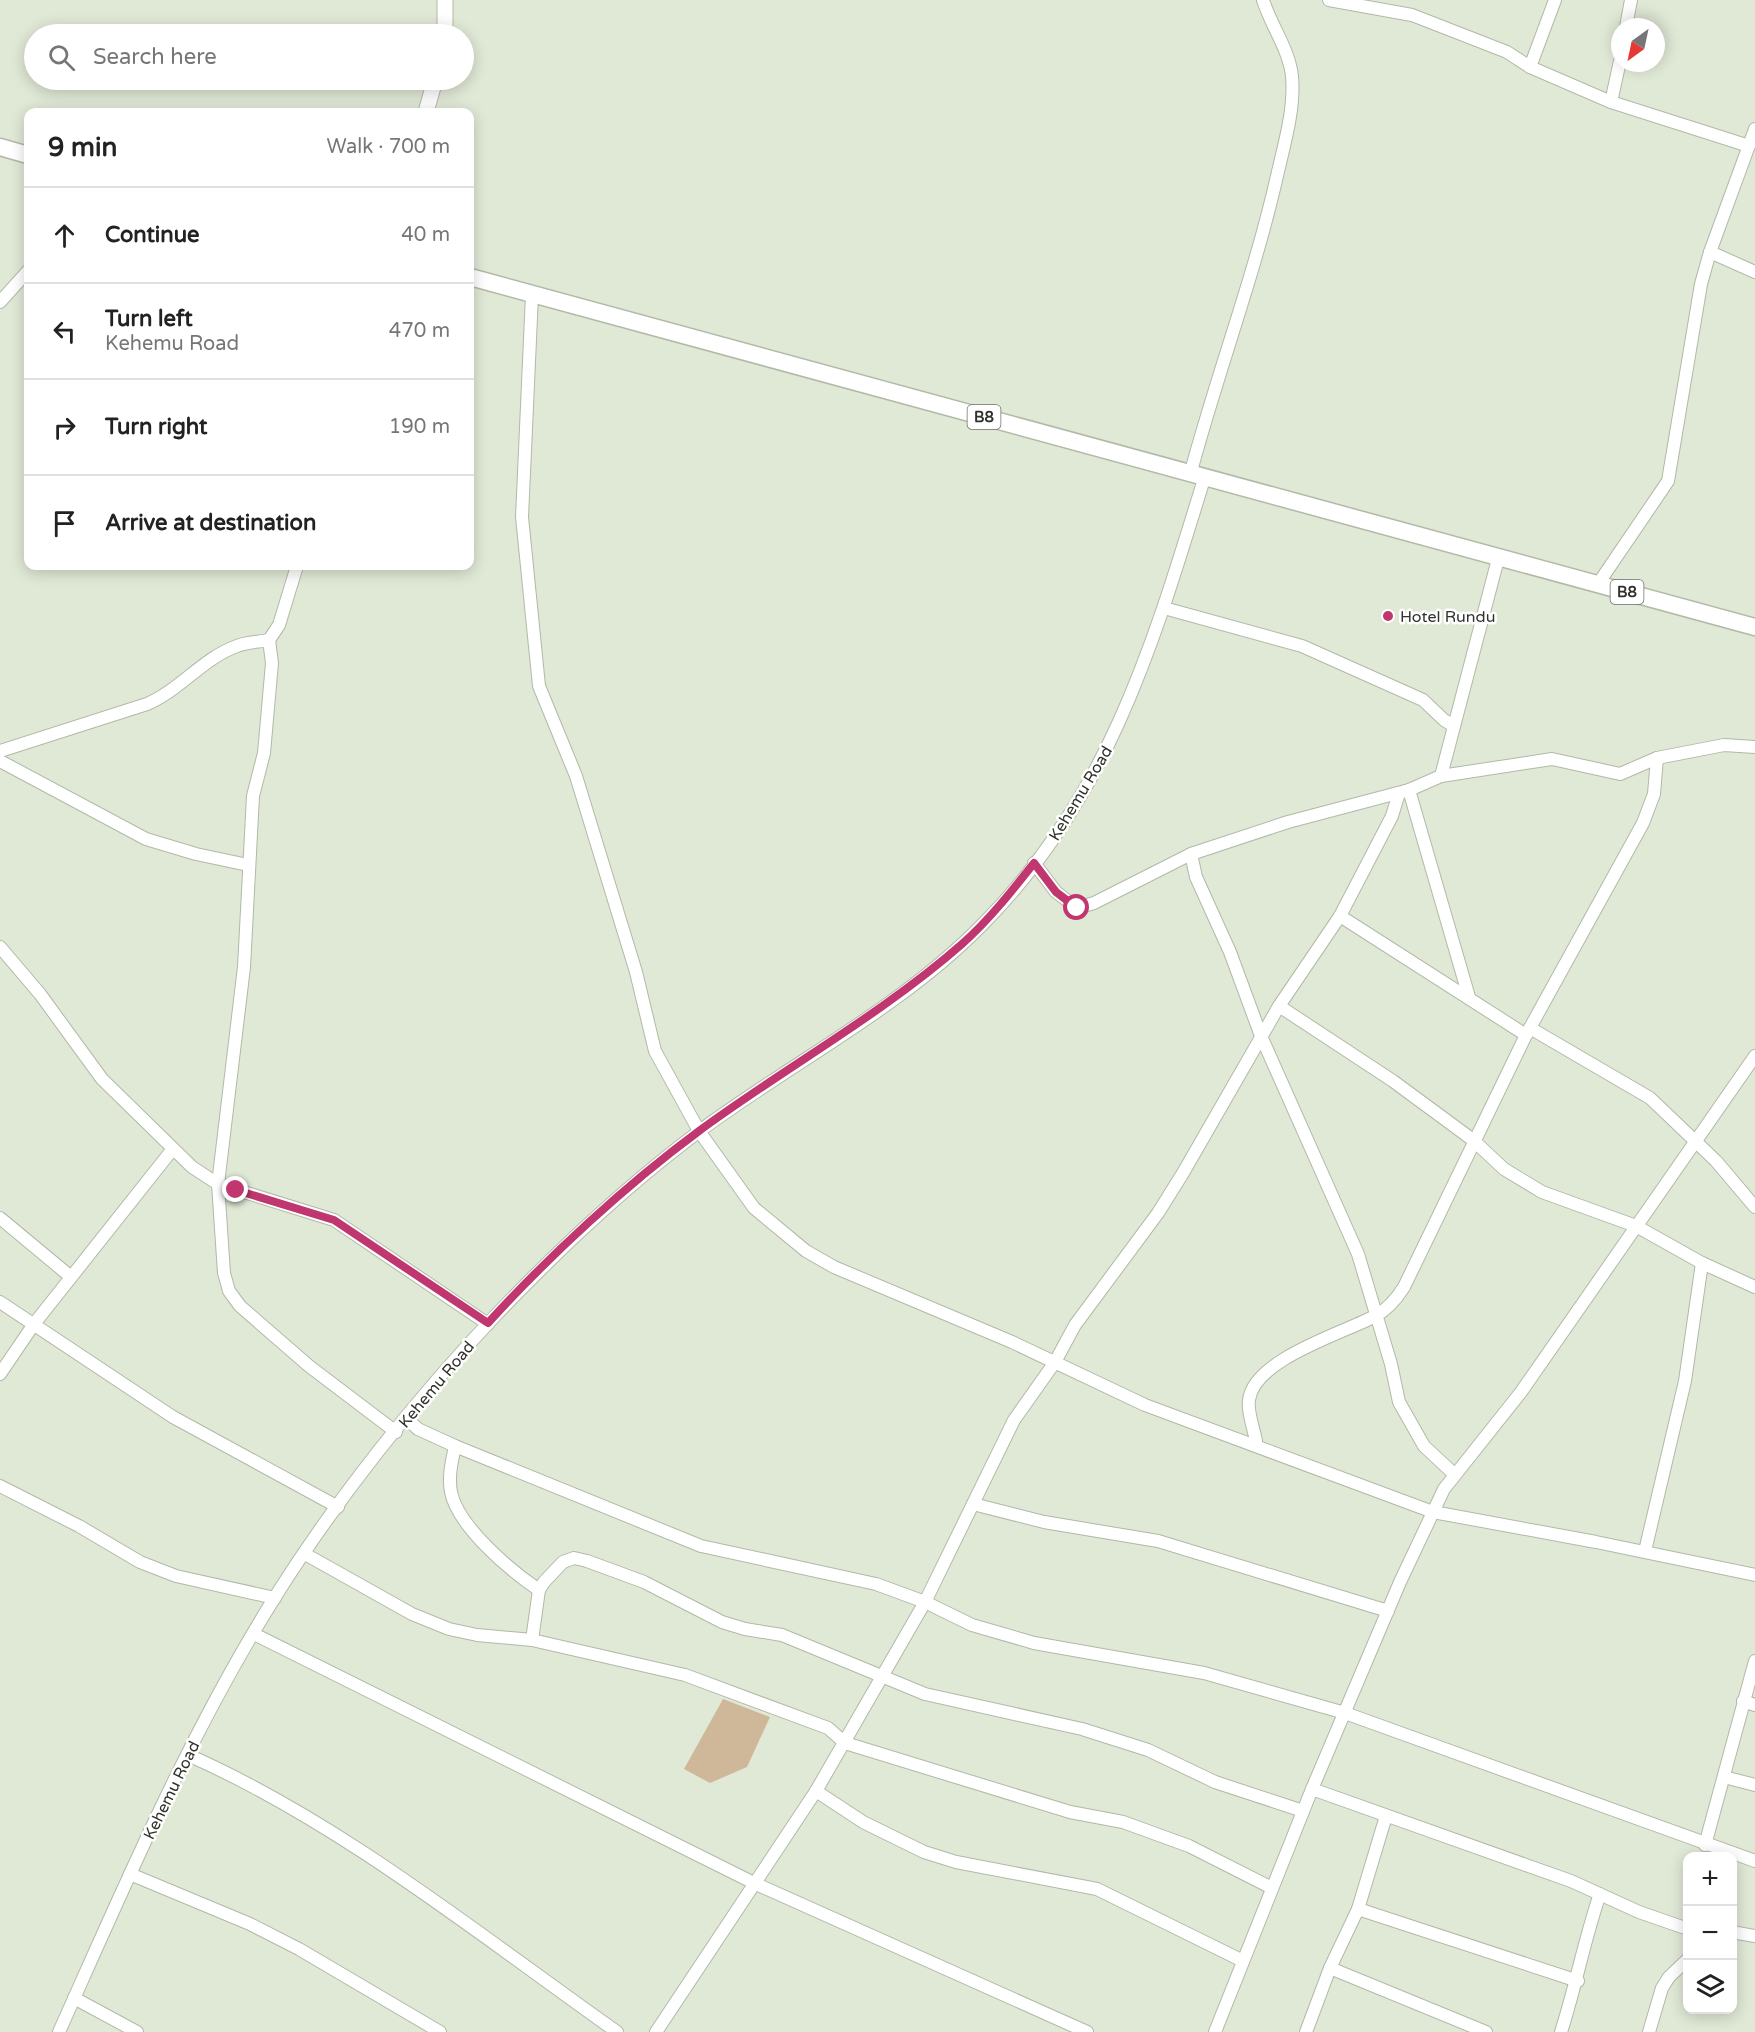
<!DOCTYPE html>
<meta charset="utf-8">
<style>
body{margin:0;font-family:"Varela Round",sans-serif;background:#f2f2f2;color:#222}
.controls{position:absolute;right:18px;bottom:18px;display:grid;overflow:hidden;border-radius:12px;box-shadow:0 3px 15px #0003}
.controls button{width:54px;height:54px;display:grid;place-items:center;padding:0;border:0;border-bottom:2px solid #e0e0e0;background:#fff;color:#222;font:30px sans-serif}
.compass{position:absolute;left:1611px;top:18px;width:54px;height:54px;border-radius:50%;background:#fff;box-shadow:0 3px 15px #0003;rotate:213deg}
.stop{position:absolute;width:18px;height:18px;margin:-14px;border:4px solid #c0366f;border-radius:50%;background:#fff}
.stop.end{background:#c0366f;border-color:#fff;box-shadow:0 2px 6px #0008}
.list{margin:0;padding:0;list-style:none}
h2{display:flex;justify-content:space-between;align-items:center;height:78px;margin:0;padding:0 24px;font-size:26px}
h2 small{font-size:20px;font-weight:400;color:#767676}
.list li{display:grid;grid-template-columns:39px 1fr auto;gap:18px;align-items:center;box-sizing:border-box;height:96px;padding:0 24px;border-top:2px solid #e0e0e0}
.list b{display:block;font-size:22px;white-space:nowrap}
.list p{margin:0;font-size:20px;white-space:nowrap;color:#767676}
.list em{font-size:20px;font-style:normal;color:#767676}
.icon{flex:none;width:33px;height:33px;fill:none;stroke:currentColor;stroke-width:2;stroke-linecap:round;stroke-linejoin:round}
.map{position:relative;flex:none;width:1755px;height:2032px;overflow:hidden}
.search{position:absolute;background:#fff;box-shadow:0 3px 15px #0003;left:24px;top:24px;width:450px;height:66px;display:flex;align-items:center;gap:15px;box-sizing:border-box;padding:0 21px;border-radius:33px;color:#767676;font-size:22px}
.panel{position:absolute;background:#fff;box-shadow:0 3px 15px #0003;left:24px;top:108px;width:450px;height:462px;border-radius:12px}
.map>svg:first-child{display:block}
.green{fill:#cfb899}
.lines{fill:none;stroke-linecap:round;stroke-linejoin:round}
.minor-casing{stroke:#b2b9a7;stroke-width:14}
.major-casing{stroke:#b2b9a7;stroke-width:17}
.highway-casing{stroke:#b2b9a7;stroke-width:19}
.minor{stroke:#fff;stroke-width:12}
.major{stroke:#fff;stroke-width:15}
.highway{stroke:#fff;stroke-width:16}
.route{stroke:#c0366f;stroke-width:8}
.poi-dot{fill:#c0366f;stroke:#fff;stroke-width:2}
.labels{text-anchor:middle;stroke-width:5;stroke-linejoin:round;paint-order:stroke}
.shield{fill:#fff;stroke:#6e706b;stroke-width:1.5}
.shield-label{font-size:15px;font-weight:bold;fill:#30332c}
.poi-label{font-size:16px;fill:#30332c;stroke:#fff;text-anchor:start}
.street-label{font-size:16px;fill:#30332c;stroke:#fff}
</style>
<div class="map">
<svg width="1755" height="2032" viewBox="0 0 1755 2032">
<rect width="100%" height="100%" fill="#e0e8d6"/>
<path class="green" d="M 723,1699 L 770,1717 L 747,1767 L 710,1783 L 684,1769 Z"/>
<g class="lines">
<defs>
<g id="minor">
<path d="M 1329,0 L 1412,15 L 1507,52 L 1530,67 L 1611,102 L 1749,146"/>
<path d="M 1626,27 L 1631,0"/>
<path d="M 1530,67 L 1555,0"/>
<path d="M 1611,102 L 1620,61"/>
<path d="M 1710,252 L 1755,272"/>
<path d="M 532,295 L 522,517 L 539,686 L 576,776 L 636,972 L 655,1051 L 699,1131 L 754,1208 L 806,1251 L 834,1267 L 1012,1342 L 1145,1405 L 1433,1512 L 1596,1542 L 1755,1575"/>
<path d="M 0,302 L 28,271"/>
<path d="M 1190,475 C 1217,374 1254,277 1277,176 C 1284,145 1295,109 1292,76 C 1289,49 1271,26 1263,0"/>
<path d="M 1598,584 L 1668,481 L 1701,284 L 1710,252 L 1755,129"/>
<path d="M 1164,608 L 1302,646 L 1423,700 L 1444,720 L 1454,726"/>
<path d="M 269,640 L 272,663 L 264,753 L 253,796 L 244,967 L 218,1184 L 224,1273 L 229,1291 L 240,1306 L 309,1366 L 396,1432"/>
<path d="M 0,751 L 147,704 C 180,690 203,658 237,646 C 246,642 259,642 269,640 L 279,625 L 297,566"/>
<path d="M 0,761 L 146,839 L 196,854 L 248,865"/>
<path d="M 1441,776 L 1498,559"/>
<path d="M 1409,790 L 1469,997"/>
<path d="M 1191,854 L 1196,877 L 1230,952 L 1261,1036 L 1358,1254 L 1391,1364 L 1399,1402 L 1424,1446 L 1454,1474"/>
<path d="M 1034,863 L 1056,892 L 1077,908 L 1094,903 L 1191,854 L 1288,822 L 1409,790 L 1441,776 L 1552,759 L 1620,774 L 1657,758 L 1724,745 L 1755,747"/>
<path d="M 1340,916 L 1526,1035"/>
<path d="M 0,947 L 40,994 L 102,1079 L 192,1167 L 218,1184 L 334,1220 L 488,1324"/>
<path d="M 1279,1006 L 1393,1081 L 1473,1140 L 1504,1169 L 1542,1192 L 1636,1226 L 1702,1263 L 1755,1287"/>
<path d="M 1530,1028 L 1650,1098 L 1716,1161 L 1755,1207"/>
<path d="M 0,1218 L 71,1277"/>
<path d="M 0,1302 L 173,1417 L 338,1507"/>
<path d="M 0,1374 L 34,1324 L 172,1150"/>
<path d="M 406,1418 L 418,1429 L 455,1446 L 701,1546 L 876,1584 L 925,1602 L 972,1625 L 1034,1643 L 1204,1673 L 1345,1713 L 1755,1861"/>
<path d="M 1254,1445 L 1256,1441 C 1254,1429 1247,1412 1249,1400 C 1254,1359 1344,1333 1375,1316 C 1387,1310 1397,1298 1404,1287 L 1526,1035 L 1643,823 L 1654,794 L 1657,758"/>
<path d="M 455,1446 C 452,1461 448,1476 451,1492 C 458,1527 511,1571 539,1590"/>
<path d="M 0,1486 L 79,1526 L 140,1562 L 176,1576 L 275,1598"/>
<path d="M 973,1504 L 1044,1522 L 1158,1541 L 1388,1611"/>
<path d="M 1645,1551 L 1685,1381 L 1702,1263"/>
<path d="M 305,1554 L 412,1614 L 449,1629 L 477,1635 L 532,1640 L 685,1675 L 828,1728 L 845,1743 L 1070,1812 L 1123,1822 L 1189,1846 L 1272,1888"/>
<path d="M 254,1634 L 756,1884 L 1087,2032"/>
<path d="M 532,1640 L 539,1590 L 544,1582 L 563,1562 L 574,1558 L 587,1561 L 644,1582 L 722,1622 L 745,1629 L 782,1635 L 925,1694 L 1082,1729 L 1148,1750 L 1215,1782 L 1303,1811"/>
<path d="M 1743,1701 L 1755,1705"/>
<path d="M 188,1755 C 340,1822 481,1936 617,2032"/>
<path d="M 1724,1777 L 1755,1785"/>
<path d="M 1312,1789 L 1571,1881 L 1639,1912 L 1688,1929"/>
<path d="M 816,1791 L 863,1822 L 924,1852 L 956,1862 L 1097,1889 L 1243,1961"/>
<path d="M 1705,1845 L 1755,1661"/>
<path d="M 130,1874 L 250,1924 L 299,1949 L 440,2032"/>
<path d="M 1358,1909 L 1578,1981"/>
<path d="M 1732,1932 L 1755,1936"/>
<path d="M 1330,1968 L 1486,2032"/>
<path d="M 74,1998 L 137,2032"/>
<path d="M 59,2032 C 125,1885 189,1734 275,1597 C 336,1500 416,1399 495,1316 C 558,1250 627,1185 701,1130 C 793,1062 900,1008 981,926 C 1108,799 1153,645 1204,479"/>
<path d="M 656,2032 L 816,1791 L 925,1602 L 1014,1420 L 1055,1362 L 1075,1325 L 1158,1213 L 1183,1173 L 1279,1006 L 1340,916 L 1392,816 L 1399,793"/>
<path d="M 1215,2032 L 1312,1789 L 1400,1582 L 1444,1489 L 1521,1392 L 1755,1056"/>
<path d="M 1306,2032 L 1330,1968 L 1358,1909 L 1386,1816"/>
<path d="M 1561,2032 C 1576,1986 1584,1940 1600,1894"/>
<path d="M 1649,2032 L 1662,1988 L 1669,1977 L 1688,1959"/>
</g>
<g id="major">
<path d="M 445,0 L 445,34"/>
<path d="M 426,112 L 435,80"/>
</g>
<g id="highway">
<path d="M 0,147 L 28,155"/>
<path d="M 470,277 L 1755,627"/>
</g>
</defs>
<use href="#minor" class="minor-casing"/>
<use href="#major" class="major-casing"/>
<use href="#highway" class="highway-casing"/>
<use href="#minor" class="minor"/>
<use href="#major" class="major"/>
<use href="#highway" class="highway"/>
</g>
<g class="lines">
<path class="route" d="M 236,1190 L 334,1220 L 488,1323 C 549,1256 626,1185 699,1131 C 786,1067 881,1015 962,944 C 989,920 1012,891 1034,863 L 1056,892 L 1077,908"/>
</g>
<circle class="poi-dot" cx="1388" cy="616" r="6"/>
<g class="labels">
<g class="shield">
<rect x="967.5" y="405" width="33" height="24" rx="4.5"/>
<rect x="1610.5" y="580" width="33" height="24" rx="4.5"/>
</g>
<g class="shield-label">
<text x="984" y="422">B8</text>
<text x="1627" y="597">B8</text>
</g>
<g class="poi-label">
<text x="1400" y="622">Hotel Rundu</text>
</g>
<g class="street-label">
<text transform="translate(1080 793) rotate(-59)" y="6">Kehemu Road</text>
<text transform="translate(436 1384) rotate(-50)" y="6">Kehemu Road</text>
<text transform="translate(171 1790) rotate(-64)" y="6">Kehemu Road</text>
</g>
</g>
</svg>
<div class="controls">
<button>+</button>
<button>−</button>
<button><svg class="icon" aria-label="layers" viewBox="0 0 24 24"><path d="M12 4l9 5-9 5-9-5zM3 14l9 5 9-5"/></svg></button>
</div>
<svg class="compass" viewBox="-18 -18 36 36"><path d="M0-13l5 13h-10z" fill="#e53935"/><path d="M0 13l5-13h-10z" fill="#767676"/></svg>
<div class="stop" style="left:1077px;top:908px"></div>
<div class="stop end" style="left:236px;top:1190px"></div>
<div class="search"><svg class="icon" aria-label="search" viewBox="0 0 24 24"><circle cx="10" cy="10" r="6"/><path d="M15 15l6 6"/></svg>Search here</div>
<section class="panel">
<h2>9 min<small>Walk · 700 m</small></h2>
<ul class="list">
<li><svg class="icon" aria-label="ahead" viewBox="0 0 24 24"><path d="M12 20V5M6 11l6-6 6 6"/></svg><div><b>Continue</b></div><em>40 m</em></li>
<li><svg class="icon" aria-label="left" viewBox="0 0 24 24"><path d="M17 20v-9H6M10 6l-5 5 5 5"/></svg><div><b>Turn left</b><p>Kehemu Road</p></div><em>470 m</em></li>
<li><svg class="icon" aria-label="right" viewBox="0 0 24 24"><path d="M7 20v-9h11M14 6l5 5-5 5"/></svg><div><b>Turn right</b></div><em>190 m</em></li>
<li><svg class="icon" aria-label="arrive" viewBox="0 0 24 24"><path d="M6 21V4h12l-3 4 3 4H6"/></svg><div><b>Arrive at destination</b></div></li>
</ul>
</section>
</div>
